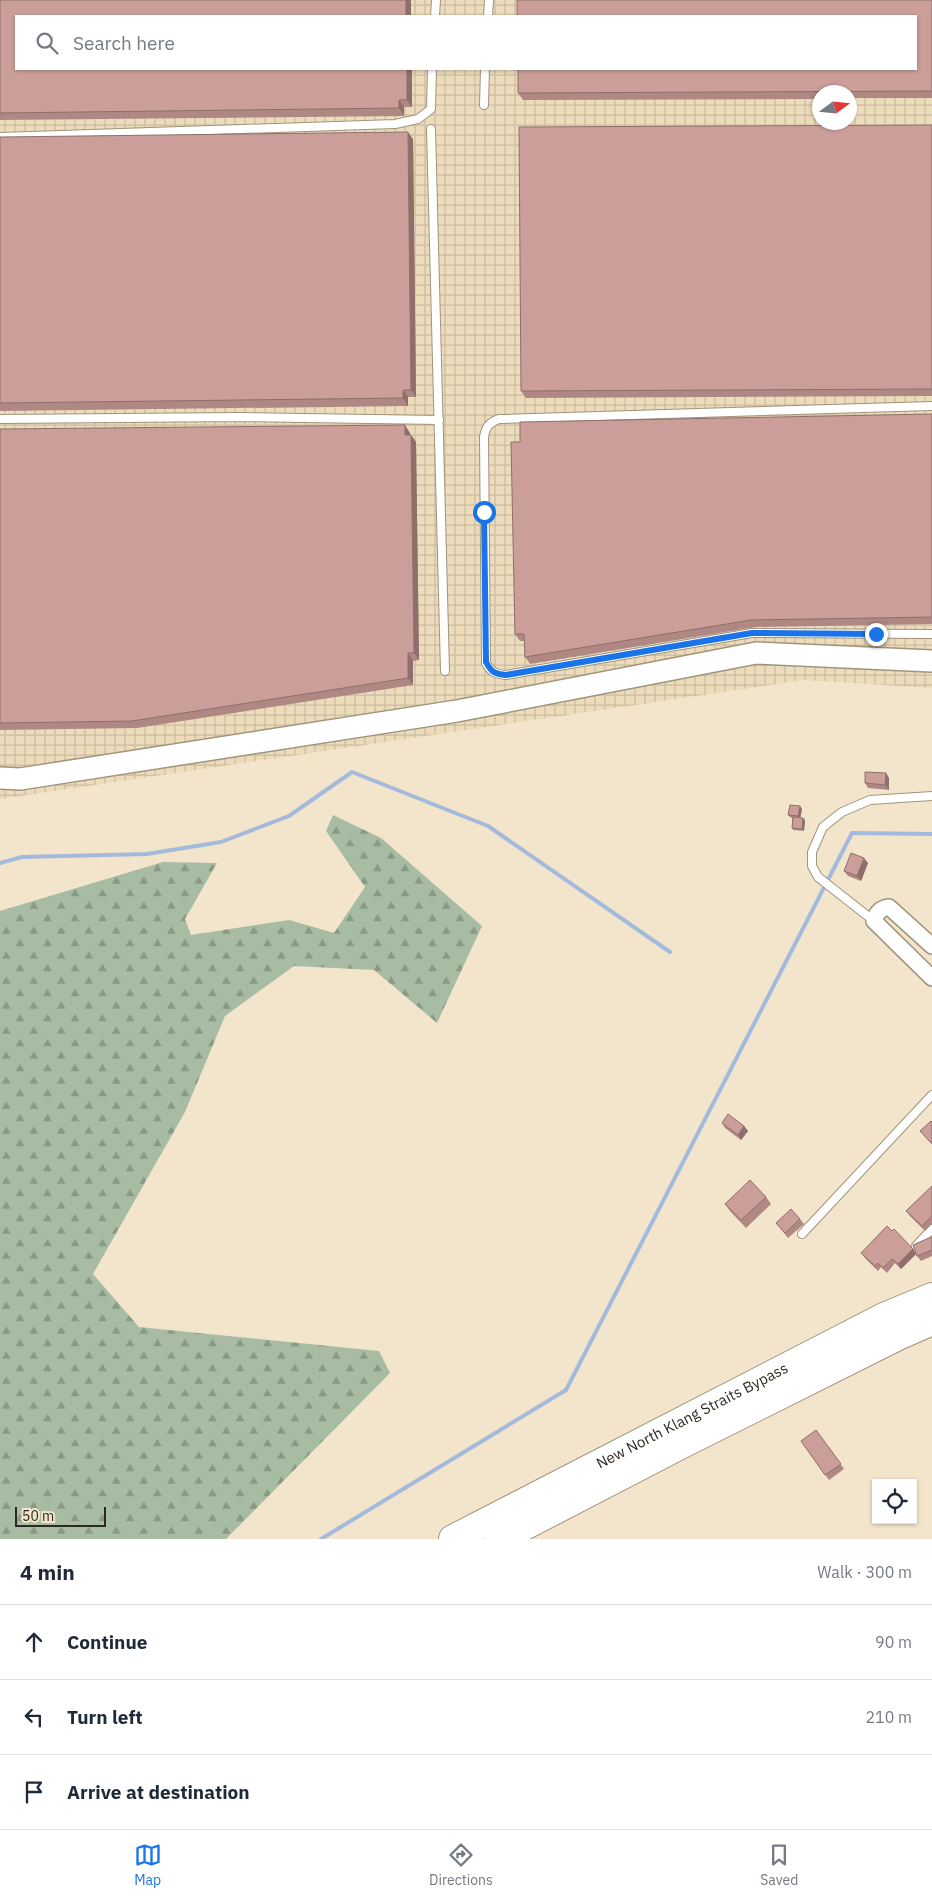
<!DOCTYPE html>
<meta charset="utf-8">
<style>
body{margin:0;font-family:"IBM Plex Sans",sans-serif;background:#f6f6f7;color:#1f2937}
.controls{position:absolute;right:15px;bottom:15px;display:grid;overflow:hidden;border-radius:0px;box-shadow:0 1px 4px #0004}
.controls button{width:45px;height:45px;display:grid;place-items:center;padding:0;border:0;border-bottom:1px solid #e0e1e3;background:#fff;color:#1f2937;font:25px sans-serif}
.compass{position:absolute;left:812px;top:85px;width:45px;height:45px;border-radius:50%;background:#fff;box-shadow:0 1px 4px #0004;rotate:75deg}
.scale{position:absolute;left:15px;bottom:12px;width:91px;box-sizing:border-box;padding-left:5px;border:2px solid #2e291f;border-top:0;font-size:14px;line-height:18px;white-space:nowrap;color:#2e291f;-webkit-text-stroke:4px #f2e5cb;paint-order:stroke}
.stop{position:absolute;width:15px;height:15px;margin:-11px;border:4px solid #1a73e8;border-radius:50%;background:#fff}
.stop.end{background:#1a73e8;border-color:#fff;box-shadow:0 1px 5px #0008}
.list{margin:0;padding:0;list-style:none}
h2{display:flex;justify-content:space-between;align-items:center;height:65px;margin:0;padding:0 20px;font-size:21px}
h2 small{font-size:16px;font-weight:400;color:#747a83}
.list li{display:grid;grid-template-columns:32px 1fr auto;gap:15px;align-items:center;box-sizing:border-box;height:75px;padding:0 20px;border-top:1px solid #e0e1e3}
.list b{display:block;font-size:19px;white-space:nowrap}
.list em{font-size:16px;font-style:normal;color:#747a83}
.icon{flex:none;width:28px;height:28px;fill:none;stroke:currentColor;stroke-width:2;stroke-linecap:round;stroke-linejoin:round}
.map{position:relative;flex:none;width:932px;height:1539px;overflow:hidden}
.search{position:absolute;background:#fff;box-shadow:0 1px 4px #0004;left:15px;right:15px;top:15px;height:55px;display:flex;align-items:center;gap:12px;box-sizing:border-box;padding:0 18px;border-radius:0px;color:#747a83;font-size:19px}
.sheet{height:290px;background:#fff}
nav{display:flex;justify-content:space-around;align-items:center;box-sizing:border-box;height:70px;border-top:1px solid #e0e1e3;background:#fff;font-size:14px;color:#747a83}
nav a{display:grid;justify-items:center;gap:2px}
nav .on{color:#1a73e8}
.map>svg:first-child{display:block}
.industrial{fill:url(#industrial-grid);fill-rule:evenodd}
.forest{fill:url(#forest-firs)}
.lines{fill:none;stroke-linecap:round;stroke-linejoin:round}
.stream{stroke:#a4badc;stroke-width:4}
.lane-casing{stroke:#a0947b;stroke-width:10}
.street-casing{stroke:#a0947b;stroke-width:18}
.secondary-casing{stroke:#a0947b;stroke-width:24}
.highway-casing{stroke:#a0947b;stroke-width:30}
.lane{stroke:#fff;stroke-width:8}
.street{stroke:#fff;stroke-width:15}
.secondary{stroke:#fff;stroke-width:21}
.highway{stroke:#fff;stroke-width:28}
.wall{fill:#af8884}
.shaded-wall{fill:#8e6f6b}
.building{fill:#cb9e99;stroke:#8e6f6b}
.route{stroke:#1a73e8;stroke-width:6}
.labels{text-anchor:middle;stroke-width:4;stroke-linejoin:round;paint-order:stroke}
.street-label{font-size:15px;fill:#2e291f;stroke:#f2e5cb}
</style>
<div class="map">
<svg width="932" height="1539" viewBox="0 0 932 1539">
<defs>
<pattern id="industrial-grid" width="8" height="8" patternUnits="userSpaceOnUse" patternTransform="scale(1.25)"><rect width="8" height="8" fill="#eddcbb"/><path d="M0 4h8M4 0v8" fill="none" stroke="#ccbda0"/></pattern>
<pattern id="forest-firs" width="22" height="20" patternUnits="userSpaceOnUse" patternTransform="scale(1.25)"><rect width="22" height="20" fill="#a8bca4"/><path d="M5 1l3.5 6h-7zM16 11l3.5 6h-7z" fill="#899985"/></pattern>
</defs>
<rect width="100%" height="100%" fill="#f2e5cb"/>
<path class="industrial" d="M 0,0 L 932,0 L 932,688 L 804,680 L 0,799 ZM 16,16 L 916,16 L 916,69 L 16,69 ZM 820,92 L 850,92 L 850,122 L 820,122 Z"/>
<path class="forest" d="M 333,815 L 381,838 L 482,926 L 437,1023 L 374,970 L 294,966 L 225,1016 L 185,1112 L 93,1274 L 139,1327 L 379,1351 L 390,1373 L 226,1539 L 0,1539 L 0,911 L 163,862 L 217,863 L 185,919 L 191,935 L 289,920 L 334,933 L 365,887 L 326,831 Z"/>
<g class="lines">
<g class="stream">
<path d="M 0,863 L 22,857 L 147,854 L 221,842 L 289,816 L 352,772 L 488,826 L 670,952"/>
<path d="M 321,1539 L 566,1390 L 852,833 L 932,834"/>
</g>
<defs>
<g id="lane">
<path d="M 435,16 L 436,0"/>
<path d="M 488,16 L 489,0"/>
<path d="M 484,105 L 485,69"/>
<path d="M 431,129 L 445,671"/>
<path d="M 0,137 L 395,124 L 418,119 L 431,109 L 432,69"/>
<path d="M 932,406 L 499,419 C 489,423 486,426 484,437 L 486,663 C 491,672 495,674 506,675 L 752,633 L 932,634"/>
<path d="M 0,419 L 240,417 L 439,420"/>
<path d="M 874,921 L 818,877 L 812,866 L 812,852 L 823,827 L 842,812 L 870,800 L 932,796"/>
<path d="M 802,1234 L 932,1095"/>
<path d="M 916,1246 L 932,1229"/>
</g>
<path id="street" d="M 932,946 L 889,907 C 881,908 876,913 874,921 L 932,978"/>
<path id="secondary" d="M 0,778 L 20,779 L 457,711 L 756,653 L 932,661"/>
<g id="highway">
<path id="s1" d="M 453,1539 L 884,1317 L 932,1297"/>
<path d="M 499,1539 L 686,1442 L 898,1336 L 932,1321"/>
</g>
</defs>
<use href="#lane" class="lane-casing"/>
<use href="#street" class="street-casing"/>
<use href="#secondary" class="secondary-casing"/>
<use href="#highway" class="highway-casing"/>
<use href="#lane" class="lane"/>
<use href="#street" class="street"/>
<use href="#secondary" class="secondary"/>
<use href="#highway" class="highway"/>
</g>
<g class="wall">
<path d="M 0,0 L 411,0 L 411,16 L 16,16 L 16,69 L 412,69 L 412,107 L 404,107 L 404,116 L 0,120 Z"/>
<path d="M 932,0 L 932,98 L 850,98 L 850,92 L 820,92 L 820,99 L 523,100 L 518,93 Z"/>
<path d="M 932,125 L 932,396 L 526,398 L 521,391 Z"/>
<path d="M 0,137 L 413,139 L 416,397 L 408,397 L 408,406 L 0,411 Z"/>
<path d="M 932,414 L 932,624 L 756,627 L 530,664 L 525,657 L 524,641 L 520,641 L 515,634 Z"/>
<path d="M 0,429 L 410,433 L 410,435 L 411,435 L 416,442 L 419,660 L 413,661 L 413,685 L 137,728 L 0,730 Z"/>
<path d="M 886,773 L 889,778 L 889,790 L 868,788 L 865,783 Z"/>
<path d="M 802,809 L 800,818 L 803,818 L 805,820 L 804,831 L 793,830 L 792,828 L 792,818 L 790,817 L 788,815 Z"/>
<path d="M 868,863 L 861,881 L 848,876 L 844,871 Z"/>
<path d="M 722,1123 L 744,1126 L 748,1131 L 741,1140 L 725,1128 Z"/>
<path d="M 932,1186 L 932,1224 L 925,1231 L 910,1216 L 906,1211 Z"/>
<path d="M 766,1197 L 771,1204 L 746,1228 L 730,1211 L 725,1204 Z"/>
<path d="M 800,1219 L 804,1224 L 788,1238 L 776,1223 Z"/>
<path d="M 892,1231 L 913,1249 L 916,1254 L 901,1269 L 895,1263 L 887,1273 L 881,1267 L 878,1271 L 865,1258 L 861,1253 Z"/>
<path d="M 932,1239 L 932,1256 L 921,1261 L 917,1256 Z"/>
<path d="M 816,1430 L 844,1469 L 829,1480 L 801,1441 Z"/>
</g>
<g class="shaded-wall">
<rect x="406" y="0" width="5" height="16"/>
<path d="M 407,69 L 412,69 L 412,107 L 407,100 Z"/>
<path d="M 399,100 L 404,107 L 404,116 L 399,108 Z"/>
<path d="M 408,132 L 413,139 L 416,397 L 411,390 Z"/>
<path d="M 403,390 L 408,397 L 408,406 L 403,398 Z"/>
<path d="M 405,425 L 410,433 L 410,442 L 405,435 Z"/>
<path d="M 411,435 L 416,442 L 419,660 L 414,653 Z"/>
<path d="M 408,653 L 413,661 L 413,685 L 408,678 Z"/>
<path d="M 886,773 L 889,778 L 889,790 L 885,785 Z"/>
<path d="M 800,806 L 802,809 L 800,819 L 798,816 Z"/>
<path d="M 803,818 L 805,820 L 804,831 L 802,829 Z"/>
<path d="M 864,858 L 868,863 L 861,881 L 857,876 Z"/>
<path d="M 744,1126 L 748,1131 L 741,1140 L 738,1135 Z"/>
<path d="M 913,1249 L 916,1254 L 901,1269 L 898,1264 Z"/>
</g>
<g class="building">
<path d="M 0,0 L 406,0 L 406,16 L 16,16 L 16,69 L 407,69 L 407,100 L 399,100 L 399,108 L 0,113 Z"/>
<path d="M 517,0 L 932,0 L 932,91 L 518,93 L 518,69 L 916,69 L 916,16 L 517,16 Z"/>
<path d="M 932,125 L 932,389 L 521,391 L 519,127 Z"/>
<path d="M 408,132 L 411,390 L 403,390 L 403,398 L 0,403 L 0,137 Z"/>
<path d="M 932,414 L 932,617 L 751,620 L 525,657 L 524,634 L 515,634 L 511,442 L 520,442 L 520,422 Z"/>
<path d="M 405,425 L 405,435 L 411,435 L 414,653 L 408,653 L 408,678 L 132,721 L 0,723 L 0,429 Z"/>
<path d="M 865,772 L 886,773 L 885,785 L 865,783 Z"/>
<path d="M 790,805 L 800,806 L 798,816 L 788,815 Z"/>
<path d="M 793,817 L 803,818 L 802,829 L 792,828 Z"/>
<path d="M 851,853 L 864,858 L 857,876 L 844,871 Z"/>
<path d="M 728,1114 L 744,1126 L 738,1135 L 722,1123 Z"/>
<path d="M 931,1121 L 932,1122 L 932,1144 L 920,1131 Z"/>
<path d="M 750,1180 L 766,1197 L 741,1220 L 725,1204 Z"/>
<path d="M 932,1186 L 932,1216 L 922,1226 L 906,1211 Z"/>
<path d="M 791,1209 L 800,1219 L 785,1233 L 776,1223 Z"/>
<path d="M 887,1226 L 892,1231 L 894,1229 L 913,1249 L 898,1264 L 892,1259 L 883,1268 L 878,1263 L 875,1266 L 861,1253 Z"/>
<path d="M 931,1237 L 932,1240 L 932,1250 L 917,1256 L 913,1245 Z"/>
<path d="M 816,1430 L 841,1464 L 825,1475 L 801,1441 Z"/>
</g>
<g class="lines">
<path class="route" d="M 484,512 L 486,662 C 491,672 495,674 506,675 L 752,633 L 876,634"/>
</g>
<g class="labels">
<g class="street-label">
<text dy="5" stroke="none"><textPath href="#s1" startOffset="269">New North Klang Straits Bypass</textPath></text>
</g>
</g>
</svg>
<div class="controls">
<button><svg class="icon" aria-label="locate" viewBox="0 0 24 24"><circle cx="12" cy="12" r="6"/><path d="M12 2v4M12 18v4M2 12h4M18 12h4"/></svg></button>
</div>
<svg class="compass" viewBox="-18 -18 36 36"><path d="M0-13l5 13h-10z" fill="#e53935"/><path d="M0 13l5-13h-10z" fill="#747a83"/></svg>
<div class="scale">50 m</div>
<div class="stop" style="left:484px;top:512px"></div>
<div class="stop end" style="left:876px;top:634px"></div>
<div class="search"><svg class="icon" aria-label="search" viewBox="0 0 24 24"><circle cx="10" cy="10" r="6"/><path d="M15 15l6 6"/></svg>Search here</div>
</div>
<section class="sheet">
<h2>4 min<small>Walk · 300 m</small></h2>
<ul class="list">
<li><svg class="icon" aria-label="ahead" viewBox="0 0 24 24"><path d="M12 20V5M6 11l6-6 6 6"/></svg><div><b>Continue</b></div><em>90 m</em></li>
<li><svg class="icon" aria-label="left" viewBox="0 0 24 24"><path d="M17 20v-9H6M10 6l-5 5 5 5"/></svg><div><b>Turn left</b></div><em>210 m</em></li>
<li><svg class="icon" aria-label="arrive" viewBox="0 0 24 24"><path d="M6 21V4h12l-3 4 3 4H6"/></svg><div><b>Arrive at destination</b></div></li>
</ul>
</section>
<nav>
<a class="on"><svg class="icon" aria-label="map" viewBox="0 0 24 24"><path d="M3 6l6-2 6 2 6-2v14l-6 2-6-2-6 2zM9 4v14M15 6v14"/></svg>Map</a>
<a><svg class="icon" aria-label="directions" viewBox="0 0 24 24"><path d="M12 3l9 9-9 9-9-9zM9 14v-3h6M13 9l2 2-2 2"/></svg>Directions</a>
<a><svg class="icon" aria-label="saved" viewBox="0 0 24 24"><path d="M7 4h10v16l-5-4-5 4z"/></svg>Saved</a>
</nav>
